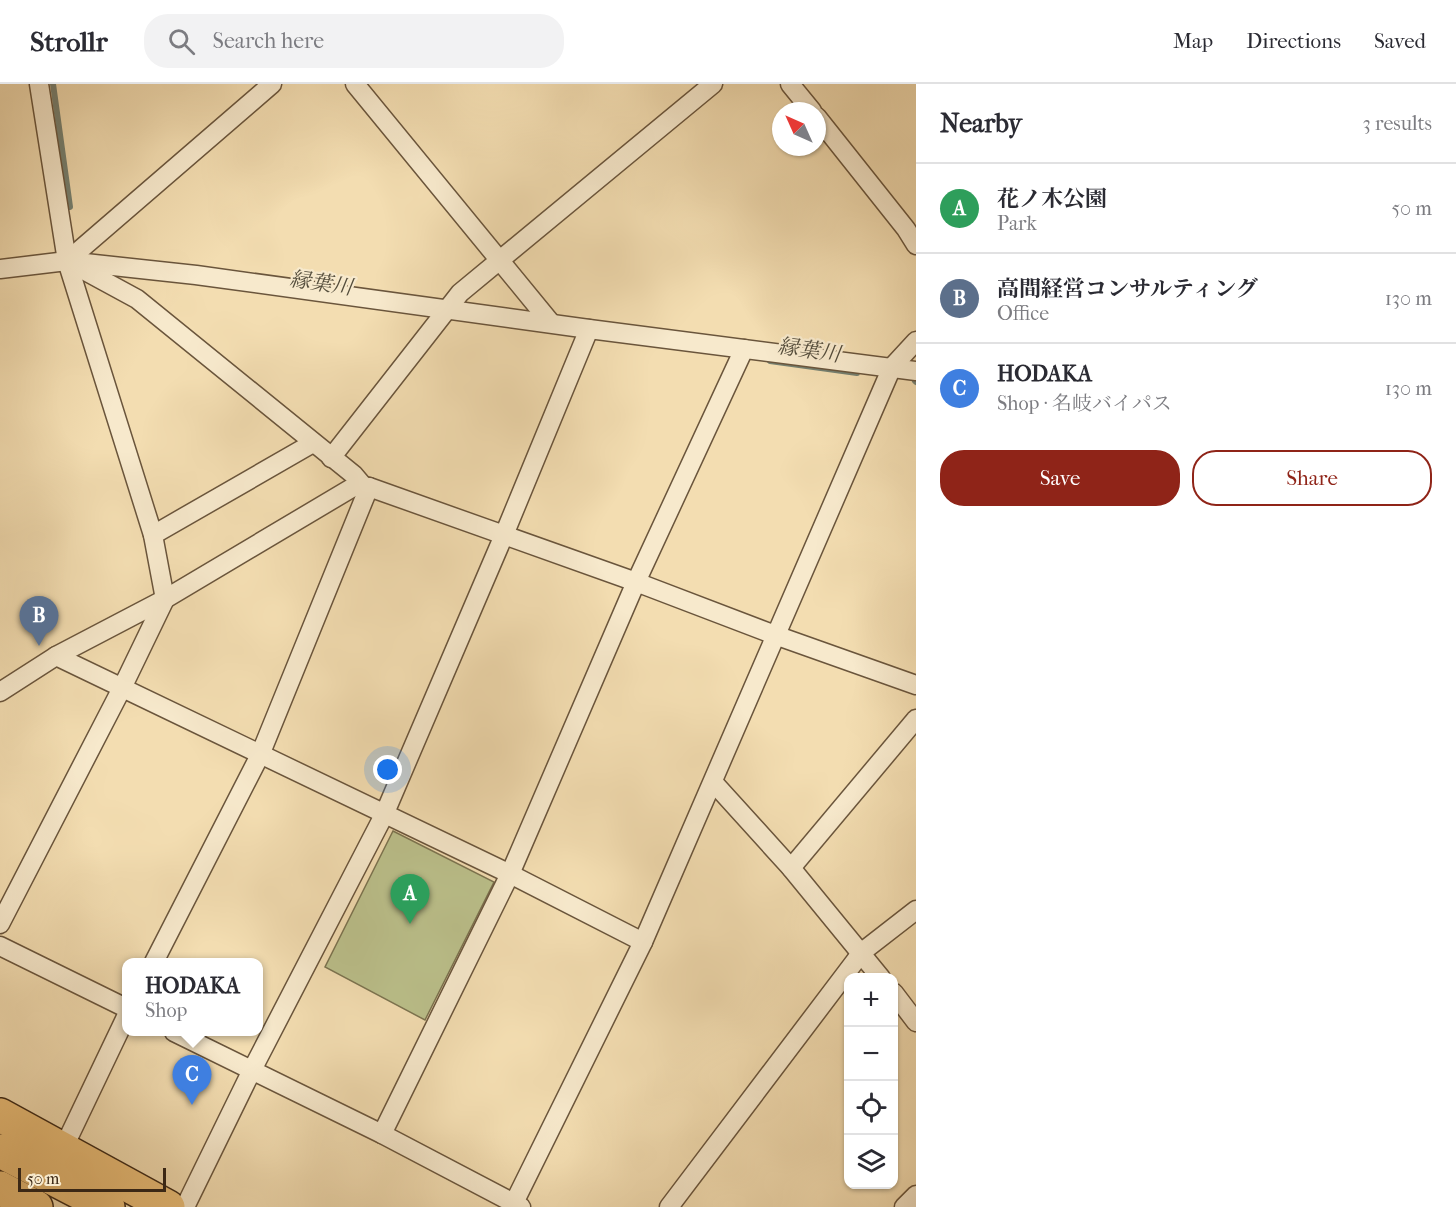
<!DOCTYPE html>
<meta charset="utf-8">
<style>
body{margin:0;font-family:"IM FELL French Canon","Noto Serif JP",serif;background:#f2f2f3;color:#2b2b33}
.controls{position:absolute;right:18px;bottom:18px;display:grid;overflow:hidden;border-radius:12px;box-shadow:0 2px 4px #0004}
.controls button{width:54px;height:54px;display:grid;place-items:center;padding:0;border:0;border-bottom:2px solid #e1e1e2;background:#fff;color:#2b2b33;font:30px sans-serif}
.compass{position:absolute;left:772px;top:18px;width:54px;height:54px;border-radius:50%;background:#fff;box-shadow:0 2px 4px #0004;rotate:315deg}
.scale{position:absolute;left:18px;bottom:15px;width:148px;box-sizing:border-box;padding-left:6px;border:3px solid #3c2815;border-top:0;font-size:16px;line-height:21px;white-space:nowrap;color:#3c2815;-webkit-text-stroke:4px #f7e9cc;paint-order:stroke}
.you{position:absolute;left:388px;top:686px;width:21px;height:21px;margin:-15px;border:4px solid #fff;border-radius:50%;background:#1a73e8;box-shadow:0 0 0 9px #1a73e833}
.badge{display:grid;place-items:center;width:39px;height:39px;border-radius:50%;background:#8f2418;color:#fff;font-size:20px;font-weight:700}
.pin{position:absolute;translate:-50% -50px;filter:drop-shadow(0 2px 3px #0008)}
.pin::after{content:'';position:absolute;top:32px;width:21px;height:18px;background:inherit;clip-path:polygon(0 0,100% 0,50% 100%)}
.popup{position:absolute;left:122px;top:874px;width:141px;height:78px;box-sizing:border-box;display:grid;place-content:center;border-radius:12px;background:#fff;filter:drop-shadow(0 2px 4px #0005);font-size:20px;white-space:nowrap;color:#7c7c81}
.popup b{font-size:22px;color:#2b2b33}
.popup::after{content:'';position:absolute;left:50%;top:100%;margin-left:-12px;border:12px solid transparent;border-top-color:#fff}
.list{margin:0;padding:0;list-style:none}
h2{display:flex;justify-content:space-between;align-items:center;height:78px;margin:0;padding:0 24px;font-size:26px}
h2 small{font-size:20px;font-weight:400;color:#7c7c81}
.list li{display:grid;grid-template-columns:39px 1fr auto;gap:18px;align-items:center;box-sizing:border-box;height:90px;padding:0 24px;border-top:2px solid #e1e1e2}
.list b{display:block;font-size:22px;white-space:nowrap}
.list p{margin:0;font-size:20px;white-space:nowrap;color:#7c7c81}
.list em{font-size:20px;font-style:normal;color:#7c7c81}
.actions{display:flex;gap:12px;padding:18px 24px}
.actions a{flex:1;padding:14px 0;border:2px solid #8f2418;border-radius:24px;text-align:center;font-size:21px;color:#8f2418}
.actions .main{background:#8f2418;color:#fff}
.icon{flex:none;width:33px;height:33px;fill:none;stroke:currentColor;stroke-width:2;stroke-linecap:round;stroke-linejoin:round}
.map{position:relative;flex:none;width:916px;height:1123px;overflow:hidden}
header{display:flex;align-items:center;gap:36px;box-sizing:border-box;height:84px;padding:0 30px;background:#fff;border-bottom:2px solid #e1e1e2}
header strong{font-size:28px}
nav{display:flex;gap:33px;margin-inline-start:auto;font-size:21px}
.search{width:420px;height:54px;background:#f2f2f3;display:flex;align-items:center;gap:15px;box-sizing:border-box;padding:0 21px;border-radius:24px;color:#7c7c81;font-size:22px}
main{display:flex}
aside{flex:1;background:#fff}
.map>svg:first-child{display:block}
.green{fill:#bbc08b;stroke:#7c7450;stroke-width:1.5}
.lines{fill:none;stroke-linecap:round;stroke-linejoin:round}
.stream{stroke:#758071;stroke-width:6}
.street-casing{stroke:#6a553c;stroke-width:21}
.highway-casing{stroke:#3c2815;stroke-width:36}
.street{stroke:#f7e9cc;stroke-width:18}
.highway{stroke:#eabe78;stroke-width:33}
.labels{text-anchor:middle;stroke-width:4.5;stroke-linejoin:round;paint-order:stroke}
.water-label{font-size:21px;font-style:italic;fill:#544d3c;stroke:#f7e9cc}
</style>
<header>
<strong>Strollr</strong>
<div class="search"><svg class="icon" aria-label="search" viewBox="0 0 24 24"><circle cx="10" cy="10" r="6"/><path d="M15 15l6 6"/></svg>Search here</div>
<nav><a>Map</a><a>Directions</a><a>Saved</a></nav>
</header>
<main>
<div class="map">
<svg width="916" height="1123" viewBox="0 0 916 1123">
<rect width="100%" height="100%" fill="#f3ddb1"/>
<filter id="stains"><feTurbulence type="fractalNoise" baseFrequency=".00333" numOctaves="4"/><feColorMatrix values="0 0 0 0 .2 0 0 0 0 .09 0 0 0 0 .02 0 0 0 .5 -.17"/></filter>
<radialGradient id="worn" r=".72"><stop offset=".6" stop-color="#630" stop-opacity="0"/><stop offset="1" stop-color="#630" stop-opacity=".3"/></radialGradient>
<path class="green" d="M 393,747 L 494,798 L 425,936 L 325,883 Z"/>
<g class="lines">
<g class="stream">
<path d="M 53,0 L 70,123"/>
<path d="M 770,277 L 857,289"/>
<path d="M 915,297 L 916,298"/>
</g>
<defs>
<g id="street">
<path d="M 272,0 L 67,177 L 137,215 L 354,391 L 365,404"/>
<path d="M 355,0 L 551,239"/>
<path d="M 790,0 L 812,27"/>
<path d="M 817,33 L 906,145 L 916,161"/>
<path d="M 0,185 L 67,177 L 196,191 L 589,245 L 916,287"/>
<path d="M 331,374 L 460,209 L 713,0"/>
<path d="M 153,451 L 313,359"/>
<path d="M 56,572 L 510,790 L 643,858"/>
<path d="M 0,608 L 56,572 L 165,515 L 355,402 L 369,403 L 636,498 L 775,551 L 916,601"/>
<path d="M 714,699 L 791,784 L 881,894"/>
<path d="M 791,784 L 916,635"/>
<path d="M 0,840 L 122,604 L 165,515 L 153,451 L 67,177 L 39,0"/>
<path d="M 0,862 L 126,924"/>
<path d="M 154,878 L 260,671 L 369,403"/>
<path d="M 894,909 L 916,938"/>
<path d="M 174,948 L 382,1050 L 521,1123"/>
<path d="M 382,1050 L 510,790 L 636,498 L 744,265"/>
<path d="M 63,1065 L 126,933"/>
<path d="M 185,1123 L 252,986 L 384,731 L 504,451 L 589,245"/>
<path d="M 512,1123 L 643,858 L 892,283 L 916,257"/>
<path d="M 669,1123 L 862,868 L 916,826"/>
<path d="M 904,1123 L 916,1111"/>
</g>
<g id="highway">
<path d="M 0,1031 L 168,1123"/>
<path d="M 0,1067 L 108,1123"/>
<path d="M 0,1104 L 36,1123"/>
</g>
</defs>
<use href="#street" class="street-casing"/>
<use href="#highway" class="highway-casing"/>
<use href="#street" class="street"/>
<use href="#highway" class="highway"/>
</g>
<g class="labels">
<g class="water-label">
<text transform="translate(321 199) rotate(8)" y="7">縁葉川</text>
<text transform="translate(809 266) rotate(8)" y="7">縁葉川</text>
</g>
</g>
<rect width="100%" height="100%" filter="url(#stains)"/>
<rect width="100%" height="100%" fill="url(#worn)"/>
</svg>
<div class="controls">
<button>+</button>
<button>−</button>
<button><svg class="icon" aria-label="locate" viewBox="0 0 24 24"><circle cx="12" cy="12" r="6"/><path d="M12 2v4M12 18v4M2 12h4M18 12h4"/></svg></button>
<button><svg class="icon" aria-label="layers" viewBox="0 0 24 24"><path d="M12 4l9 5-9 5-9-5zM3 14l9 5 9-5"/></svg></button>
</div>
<svg class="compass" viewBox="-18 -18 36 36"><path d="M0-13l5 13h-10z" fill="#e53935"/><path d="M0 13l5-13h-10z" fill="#7c7c81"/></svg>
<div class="scale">50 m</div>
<div class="you"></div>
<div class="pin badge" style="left:410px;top:840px;background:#2e9e5b">A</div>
<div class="pin badge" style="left:39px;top:562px;background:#5c6f8a">B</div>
<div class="pin badge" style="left:192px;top:1021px;background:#3f7fe0">C</div>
<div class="popup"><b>HODAKA</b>Shop</div>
</div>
<aside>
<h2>Nearby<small>3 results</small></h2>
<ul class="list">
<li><span class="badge" style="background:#2e9e5b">A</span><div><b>花ノ木公園</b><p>Park</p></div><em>50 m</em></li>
<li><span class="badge" style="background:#5c6f8a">B</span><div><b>高間経営コンサルティング</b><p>Office</p></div><em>130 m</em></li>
<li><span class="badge" style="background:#3f7fe0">C</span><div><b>HODAKA</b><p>Shop · 名岐バイパス</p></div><em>130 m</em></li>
</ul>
<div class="actions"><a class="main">Save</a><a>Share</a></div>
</aside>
</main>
